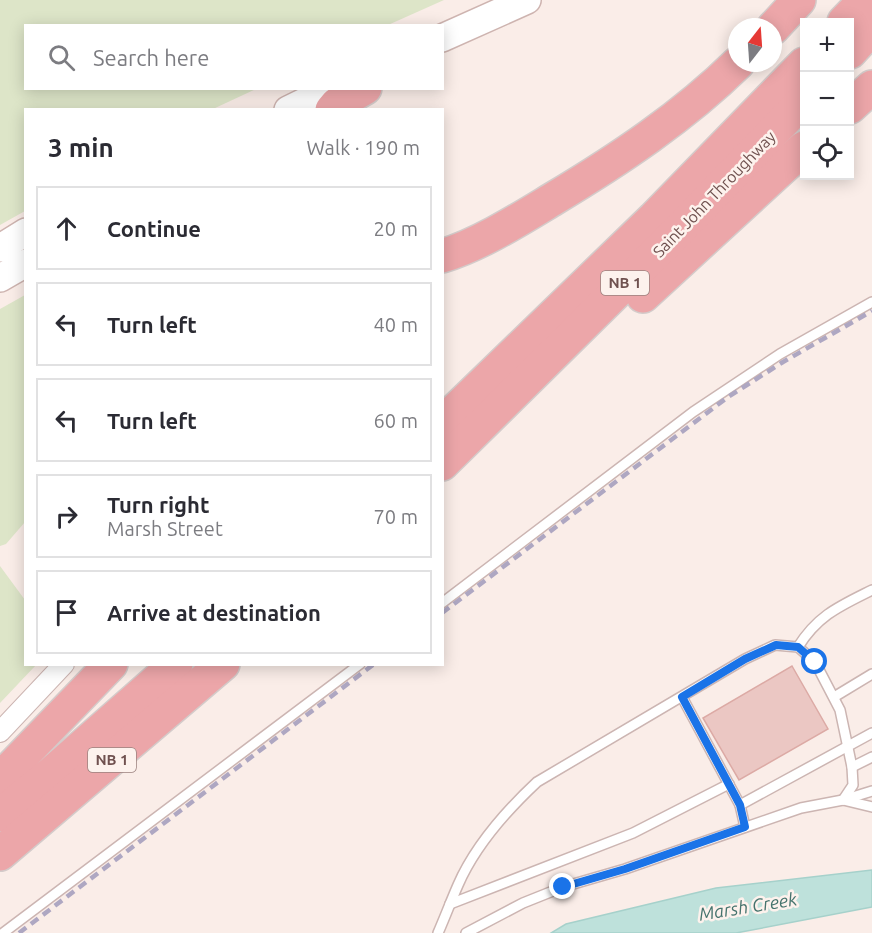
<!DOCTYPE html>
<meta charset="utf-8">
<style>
body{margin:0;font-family:Ubuntu,sans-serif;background:#f7f7f7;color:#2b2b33}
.controls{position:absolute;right:18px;top:18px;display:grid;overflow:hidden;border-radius:0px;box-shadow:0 3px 15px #0003}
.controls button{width:54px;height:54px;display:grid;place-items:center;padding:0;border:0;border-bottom:2px solid #e1e1e2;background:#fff;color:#2b2b33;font:30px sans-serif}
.compass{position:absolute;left:728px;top:18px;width:54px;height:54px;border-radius:50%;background:#fff;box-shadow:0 3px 15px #0003;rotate:17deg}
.stop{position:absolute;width:18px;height:18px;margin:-14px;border:4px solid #1a73e8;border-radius:50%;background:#fff}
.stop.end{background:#1a73e8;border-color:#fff;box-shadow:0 2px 6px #0008}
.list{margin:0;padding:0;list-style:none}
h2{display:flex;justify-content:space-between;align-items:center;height:78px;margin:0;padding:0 24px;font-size:26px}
h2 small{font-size:20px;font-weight:400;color:#7c7c81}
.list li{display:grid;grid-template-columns:39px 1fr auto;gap:18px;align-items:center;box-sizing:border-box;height:84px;margin:0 12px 12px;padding:0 12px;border:2px solid #e1e1e2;border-radius:0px}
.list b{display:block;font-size:22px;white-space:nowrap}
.list p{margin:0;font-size:20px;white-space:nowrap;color:#7c7c81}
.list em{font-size:20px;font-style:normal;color:#7c7c81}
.icon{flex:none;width:33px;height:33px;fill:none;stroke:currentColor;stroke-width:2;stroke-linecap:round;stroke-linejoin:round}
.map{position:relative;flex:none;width:872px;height:933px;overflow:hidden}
.search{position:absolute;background:#fff;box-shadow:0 3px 15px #0003;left:24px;top:24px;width:420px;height:66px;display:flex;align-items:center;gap:15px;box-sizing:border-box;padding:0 21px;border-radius:0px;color:#7c7c81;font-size:22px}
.panel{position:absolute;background:#fff;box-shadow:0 3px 15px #0003;left:24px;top:108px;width:420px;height:558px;border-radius:0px}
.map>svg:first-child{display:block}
.green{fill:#dde5c8}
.water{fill:#bee1db;stroke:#a6d1cb;stroke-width:1.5}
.building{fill:#ebc7c3;stroke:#dcaaa5;stroke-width:1.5}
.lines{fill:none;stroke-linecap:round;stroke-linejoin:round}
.lane-casing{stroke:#ccb5b2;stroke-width:12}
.street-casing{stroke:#ccb5b2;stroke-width:22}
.secondary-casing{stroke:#ceb4b0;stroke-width:30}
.highway-casing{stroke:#d4cbca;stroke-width:36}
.lane{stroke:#fff;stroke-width:9}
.street{stroke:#fff;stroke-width:20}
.secondary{stroke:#fff;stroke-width:27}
.highway{stroke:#eca6a9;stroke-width:33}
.rail{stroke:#aea7c2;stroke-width:4.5;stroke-dasharray:9 6;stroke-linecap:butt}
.route{stroke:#1a73e8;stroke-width:8}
.labels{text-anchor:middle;stroke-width:5;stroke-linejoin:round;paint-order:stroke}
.shield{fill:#fdf2ed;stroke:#9a817e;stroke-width:1.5}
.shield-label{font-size:15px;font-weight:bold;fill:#70514f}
.street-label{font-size:16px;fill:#70514f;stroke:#fdf2ed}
.water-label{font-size:18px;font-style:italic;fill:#45736d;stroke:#fdf2ed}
</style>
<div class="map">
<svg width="872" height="933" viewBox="0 0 872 933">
<rect width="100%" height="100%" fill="#faede8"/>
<g class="green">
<path d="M 0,0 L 444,0 L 388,25 L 26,26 L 26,88 L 256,89 L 213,109 L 26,110 L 25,211 L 0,225 Z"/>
<path d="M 25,295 L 25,522 L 6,544 L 0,546 L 0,309 Z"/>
<path d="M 0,566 L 25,600 L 26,664 L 36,665 L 0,703 Z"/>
</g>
<path class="water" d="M 872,870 L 872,907 L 736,933 L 551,933 L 566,924 L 716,888 Z"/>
<path class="building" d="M 792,666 L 828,729 L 739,780 L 703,718 Z"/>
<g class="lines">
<defs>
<g id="lane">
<path d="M 442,603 L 693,412 L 780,354 L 872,302"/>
<path d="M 798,647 C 818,615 840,606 872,590"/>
<path d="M 682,697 L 740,805 L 745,827"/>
<path d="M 834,697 L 872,674"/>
<path d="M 852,767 L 872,757"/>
<path d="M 843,800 L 872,807"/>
<path d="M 740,805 L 872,733"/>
<path d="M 450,904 L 633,833 L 729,784"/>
<path d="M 3,933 L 360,664"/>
<path d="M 438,933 C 445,917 451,901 458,885 C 475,846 506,811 537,782 L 745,659 L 775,645 L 798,647 L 815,662 L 840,710 L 852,767 L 853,785 L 843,800"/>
<path d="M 466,933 L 523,903 L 563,887 L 625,869 L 801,808 L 843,800 L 872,791"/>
</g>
<path id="street" d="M 0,732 L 64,664"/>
<g id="secondary">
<path d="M 442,38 L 527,0"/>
<path d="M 288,110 L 333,88"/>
<path d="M 0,248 L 26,232"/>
<path d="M 0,278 L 26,263"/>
</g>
<g id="highway">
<path d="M 844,22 L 865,0"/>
<path d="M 773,28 L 799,0"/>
<path d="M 850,52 L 872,28"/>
<path d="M 850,107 L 872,87"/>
<path d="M 332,110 L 337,104 L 365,88"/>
<path d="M 442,256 C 479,245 520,219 553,199 C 618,160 683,117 738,63"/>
<path d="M 643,296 L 804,148"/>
<path d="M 442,423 L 654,218 L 804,64"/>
<path d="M 442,464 L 672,237 L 804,100"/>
<path d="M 0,779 L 111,664"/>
<path d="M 0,815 L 53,772 L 176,664"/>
<path d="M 0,854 L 223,664"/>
</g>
</defs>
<use href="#lane" class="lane-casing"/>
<use href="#street" class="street-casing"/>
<use href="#secondary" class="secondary-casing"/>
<use href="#highway" class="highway-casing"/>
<use href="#lane" class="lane"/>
<use href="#street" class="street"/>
<use href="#secondary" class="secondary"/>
<use href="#highway" class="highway"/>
<g class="rail">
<path d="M 442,613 L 728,397 L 783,362 L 872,311"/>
<path d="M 19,933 L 374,664"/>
</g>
</g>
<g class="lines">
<path class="route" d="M 563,887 L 625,869 L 745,827 L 740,805 L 682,697 L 745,659 L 776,645 L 798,647 L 815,662"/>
</g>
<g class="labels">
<g class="shield">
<rect x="601" y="271" width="48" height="24" rx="4.5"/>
<rect x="88" y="748" width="48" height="24" rx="4.5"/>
</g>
<g class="shield-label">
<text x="625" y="288">NB 1</text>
<text x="112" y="765">NB 1</text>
</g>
<g class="street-label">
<text transform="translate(714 194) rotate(-46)" y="6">Saint John Throughway</text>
</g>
<g class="water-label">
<text transform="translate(748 907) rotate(-9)" y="6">Marsh Creek</text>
</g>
</g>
</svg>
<div class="controls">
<button>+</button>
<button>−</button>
<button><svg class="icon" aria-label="locate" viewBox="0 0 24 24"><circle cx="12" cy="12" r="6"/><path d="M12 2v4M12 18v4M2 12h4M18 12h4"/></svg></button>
</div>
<svg class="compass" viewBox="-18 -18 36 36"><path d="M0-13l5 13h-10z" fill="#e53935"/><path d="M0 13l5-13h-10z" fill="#7c7c81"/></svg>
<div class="stop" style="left:815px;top:662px"></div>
<div class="stop end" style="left:563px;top:887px"></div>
<div class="search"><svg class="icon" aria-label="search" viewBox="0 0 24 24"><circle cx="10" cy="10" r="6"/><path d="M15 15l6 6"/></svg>Search here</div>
<section class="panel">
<h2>3 min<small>Walk · 190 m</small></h2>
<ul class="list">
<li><svg class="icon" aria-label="ahead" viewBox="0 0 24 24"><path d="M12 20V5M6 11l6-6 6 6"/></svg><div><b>Continue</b></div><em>20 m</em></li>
<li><svg class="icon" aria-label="left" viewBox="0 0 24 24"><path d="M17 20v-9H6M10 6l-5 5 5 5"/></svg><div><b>Turn left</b></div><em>40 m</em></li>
<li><svg class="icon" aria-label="left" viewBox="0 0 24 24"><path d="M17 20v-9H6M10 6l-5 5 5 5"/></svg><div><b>Turn left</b></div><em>60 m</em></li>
<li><svg class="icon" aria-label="right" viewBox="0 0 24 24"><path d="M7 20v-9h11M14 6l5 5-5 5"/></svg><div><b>Turn right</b><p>Marsh Street</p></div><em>70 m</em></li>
<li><svg class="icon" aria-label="arrive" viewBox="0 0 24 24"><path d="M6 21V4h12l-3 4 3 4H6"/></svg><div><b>Arrive at destination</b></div></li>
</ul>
</section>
</div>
